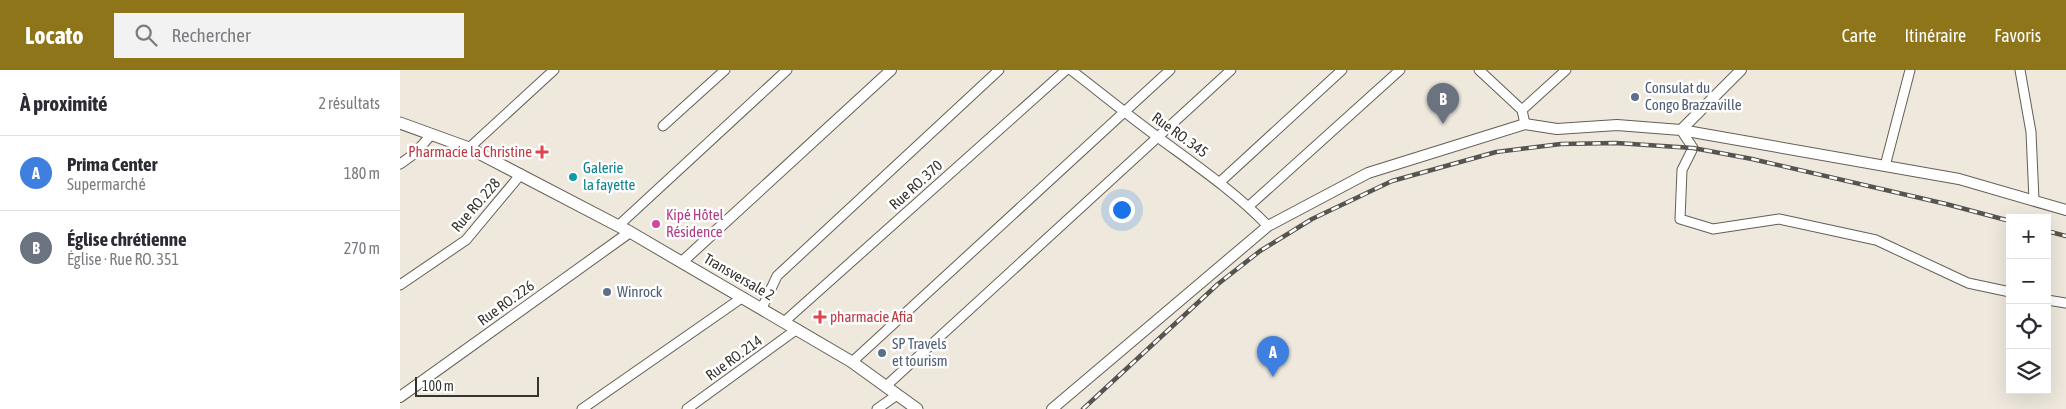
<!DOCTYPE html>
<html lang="fr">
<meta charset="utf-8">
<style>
body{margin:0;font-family:"Asap Condensed",sans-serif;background:#f2f2f3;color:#2b2b33}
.controls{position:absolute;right:15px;bottom:15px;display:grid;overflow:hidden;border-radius:0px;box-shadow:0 5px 20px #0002}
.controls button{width:45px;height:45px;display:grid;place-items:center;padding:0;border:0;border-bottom:1px solid #e1e1e2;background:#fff;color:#2b2b33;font:25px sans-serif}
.scale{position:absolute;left:15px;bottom:12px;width:124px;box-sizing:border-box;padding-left:5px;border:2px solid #373530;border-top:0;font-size:14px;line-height:18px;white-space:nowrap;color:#373530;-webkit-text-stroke:4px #fff;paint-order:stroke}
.you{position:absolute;left:721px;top:139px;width:18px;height:18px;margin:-12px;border:4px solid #fff;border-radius:50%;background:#1a73e8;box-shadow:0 0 0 8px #1a73e833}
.badge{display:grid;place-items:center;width:32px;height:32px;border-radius:50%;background:#8e751a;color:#fff;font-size:16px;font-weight:700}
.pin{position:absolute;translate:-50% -41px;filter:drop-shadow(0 1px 2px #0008)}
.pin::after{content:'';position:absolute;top:26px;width:18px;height:15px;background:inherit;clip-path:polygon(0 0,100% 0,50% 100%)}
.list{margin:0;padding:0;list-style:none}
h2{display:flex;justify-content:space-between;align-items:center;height:65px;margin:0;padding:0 20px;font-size:21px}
h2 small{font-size:16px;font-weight:400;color:#7c7c81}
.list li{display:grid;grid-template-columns:32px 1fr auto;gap:15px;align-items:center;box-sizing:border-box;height:75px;padding:0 20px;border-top:1px solid #e1e1e2}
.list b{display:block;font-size:19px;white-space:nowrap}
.list p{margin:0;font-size:16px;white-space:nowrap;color:#7c7c81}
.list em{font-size:16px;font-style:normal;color:#7c7c81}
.icon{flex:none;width:28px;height:28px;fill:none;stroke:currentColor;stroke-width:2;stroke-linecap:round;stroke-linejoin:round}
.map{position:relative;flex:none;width:1666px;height:339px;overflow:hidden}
header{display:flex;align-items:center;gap:30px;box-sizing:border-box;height:70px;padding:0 25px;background:#8e751a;color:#fff}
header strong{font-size:24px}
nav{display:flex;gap:28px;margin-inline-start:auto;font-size:18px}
.search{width:350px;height:45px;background:#f2f2f3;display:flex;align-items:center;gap:12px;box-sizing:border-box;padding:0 18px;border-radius:0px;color:#7c7c81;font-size:19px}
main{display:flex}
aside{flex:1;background:#fff}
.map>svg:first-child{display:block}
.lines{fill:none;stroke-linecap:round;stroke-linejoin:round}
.minor-casing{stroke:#645f56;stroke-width:11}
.tertiary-casing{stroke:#645f56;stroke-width:12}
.secondary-casing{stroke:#645f56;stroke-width:13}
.minor{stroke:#fff;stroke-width:9}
.tertiary{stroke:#fff;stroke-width:10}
.secondary{stroke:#fff;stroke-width:11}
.rail-casing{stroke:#56544e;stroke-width:4.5}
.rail{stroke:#fff;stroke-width:2.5;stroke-dasharray:8;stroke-linecap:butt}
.service-dot{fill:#5c6f8a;stroke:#fff;stroke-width:2}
.health-dot{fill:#e0444e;stroke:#fff;stroke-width:2}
.culture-dot{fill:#0f9aa8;stroke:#fff;stroke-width:2}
.hotel-dot{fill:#d1479c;stroke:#fff;stroke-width:2}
.labels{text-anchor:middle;stroke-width:5;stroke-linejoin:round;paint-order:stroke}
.service-label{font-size:15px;fill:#4e5e75;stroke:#fff;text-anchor:start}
.street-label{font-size:15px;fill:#373530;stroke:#fff}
.health-label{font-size:15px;fill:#be3a42;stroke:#fff;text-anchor:end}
.culture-label{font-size:15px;fill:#0d838f;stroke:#fff;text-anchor:start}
.hotel-label{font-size:15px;fill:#b23c85;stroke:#fff;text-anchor:start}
</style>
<header>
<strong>Locato</strong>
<div class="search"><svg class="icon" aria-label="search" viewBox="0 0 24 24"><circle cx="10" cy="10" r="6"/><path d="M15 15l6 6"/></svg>Rechercher</div>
<nav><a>Carte</a><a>Itinéraire</a><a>Favoris</a></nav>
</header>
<main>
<aside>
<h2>À proximité<small>2 résultats</small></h2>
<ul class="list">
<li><span class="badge" style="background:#3f7fe0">A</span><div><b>Prima Center</b><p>Supermarché</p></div><em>180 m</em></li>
<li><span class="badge" style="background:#6b7280">B</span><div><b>Église chrétienne</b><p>Église · Rue RO. 351</p></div><em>270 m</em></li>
</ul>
</aside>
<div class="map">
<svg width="1666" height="339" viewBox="0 0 1666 339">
<rect width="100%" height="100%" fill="#eee8dd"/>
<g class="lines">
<defs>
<g id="minor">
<path d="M 671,0 C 701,23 729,46 759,68 C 797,96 835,122 868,156"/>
<path d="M 1079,0 L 1122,40 L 1125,54"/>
<path d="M 1620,0 L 1631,62 L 1634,130"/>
<path d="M 1122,40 L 1166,0"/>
<path d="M 263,56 L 325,0"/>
<path d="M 1281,60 L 1293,78 L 1282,100 L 1280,149 L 1313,159 L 1379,149 L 1476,170 L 1568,213 L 1610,222"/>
<path d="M 69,78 L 154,0"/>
<path d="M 0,94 L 14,84 L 32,64"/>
<path d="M 1485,96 L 1510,0"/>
<path d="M 820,112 L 942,0"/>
<path d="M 849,136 L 1000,0"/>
<path d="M 218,156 L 387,0"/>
<path d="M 0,215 L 66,170 L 121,104"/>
<path d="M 1647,230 L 1666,233"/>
<path d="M 362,238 L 377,206 L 599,0"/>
<path d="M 385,251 L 666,0"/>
<path d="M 452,292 L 770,0"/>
<path d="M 486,316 L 831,0"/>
<path d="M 182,339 L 343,227"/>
<path d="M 287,339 L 397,259"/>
<path d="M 477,339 L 497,325"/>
</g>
<g id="tertiary">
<path d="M 1281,60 L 1341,0"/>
<path d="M 283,191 L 491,0"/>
<path d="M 0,327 L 230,162"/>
<path d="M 652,339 L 868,156 L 968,103 L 1125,54 L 1157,59 L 1217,55 L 1281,60 L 1559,109 L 1666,140"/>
</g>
<path id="secondary" d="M 0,53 L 69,78 L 230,162 L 452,292 L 517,339"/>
</defs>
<use href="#minor" class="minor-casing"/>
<use href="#tertiary" class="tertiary-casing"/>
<use href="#secondary" class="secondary-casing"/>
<use href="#minor" class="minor"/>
<use href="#tertiary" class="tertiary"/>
<use href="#secondary" class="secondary"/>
<defs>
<g id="rail">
<path d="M 1647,161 L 1666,166"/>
<path d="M 683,339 L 818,214 L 860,181 L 912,149 L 992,111 L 1096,82 L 1161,74 L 1216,73 L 1293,78 L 1352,89 L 1546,134 L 1610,151"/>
</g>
</defs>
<use href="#rail" class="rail-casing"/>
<use href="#rail" class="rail"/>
</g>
<g class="service-dot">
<circle cx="1235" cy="27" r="5"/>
<circle cx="207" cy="222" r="5"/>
<circle cx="482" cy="283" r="5"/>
</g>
<g class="health-dot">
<path d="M139.5 74.5h5v5h5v5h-5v5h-5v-5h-5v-5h5z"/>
<path d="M417.5 239.5h5v5h5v5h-5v5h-5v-5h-5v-5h5z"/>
</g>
<circle class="culture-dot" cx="173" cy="107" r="5"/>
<circle class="hotel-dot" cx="256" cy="154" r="5"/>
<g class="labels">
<g class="service-label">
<text x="1245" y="23">Consulat du<tspan x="1245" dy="17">Congo Brazzaville</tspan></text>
<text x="217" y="227">Winrock</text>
<text x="492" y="279">SP Travels<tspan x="492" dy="17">et tourism</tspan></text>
</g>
<g class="street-label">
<text transform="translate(780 65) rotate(36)" y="5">Rue RO. 345</text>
<text transform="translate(516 115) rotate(-42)" y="5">Rue RO. 370</text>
<text transform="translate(76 135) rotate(-49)" y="5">Rue RO. 228</text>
<text transform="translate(339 207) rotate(30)" y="5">Transversale 2</text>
<text transform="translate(106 233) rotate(-36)" y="5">Rue RO. 226</text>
<text transform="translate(334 288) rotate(-36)" y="5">Rue RO. 214</text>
</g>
<g class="health-label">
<text x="132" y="87">Pharmacie la Christine</text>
<text x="430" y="252" text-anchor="start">pharmacie Afia</text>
</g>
<g class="culture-label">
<text x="183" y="103">Galerie<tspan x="183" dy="17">la fayette</tspan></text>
</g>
<g class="hotel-label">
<text x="266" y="150">Kipé Hôtel<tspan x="266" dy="17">Résidence</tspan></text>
</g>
</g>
</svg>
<div class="controls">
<button>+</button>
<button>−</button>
<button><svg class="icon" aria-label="locate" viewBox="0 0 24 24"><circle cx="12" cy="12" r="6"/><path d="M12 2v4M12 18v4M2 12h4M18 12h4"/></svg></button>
<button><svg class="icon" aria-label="layers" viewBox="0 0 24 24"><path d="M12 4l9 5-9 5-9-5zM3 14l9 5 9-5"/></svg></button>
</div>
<div class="scale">100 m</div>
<div class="you"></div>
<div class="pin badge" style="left:873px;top:307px;background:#3f7fe0">A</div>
<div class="pin badge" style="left:1043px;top:54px;background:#6b7280">B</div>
</div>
</main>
